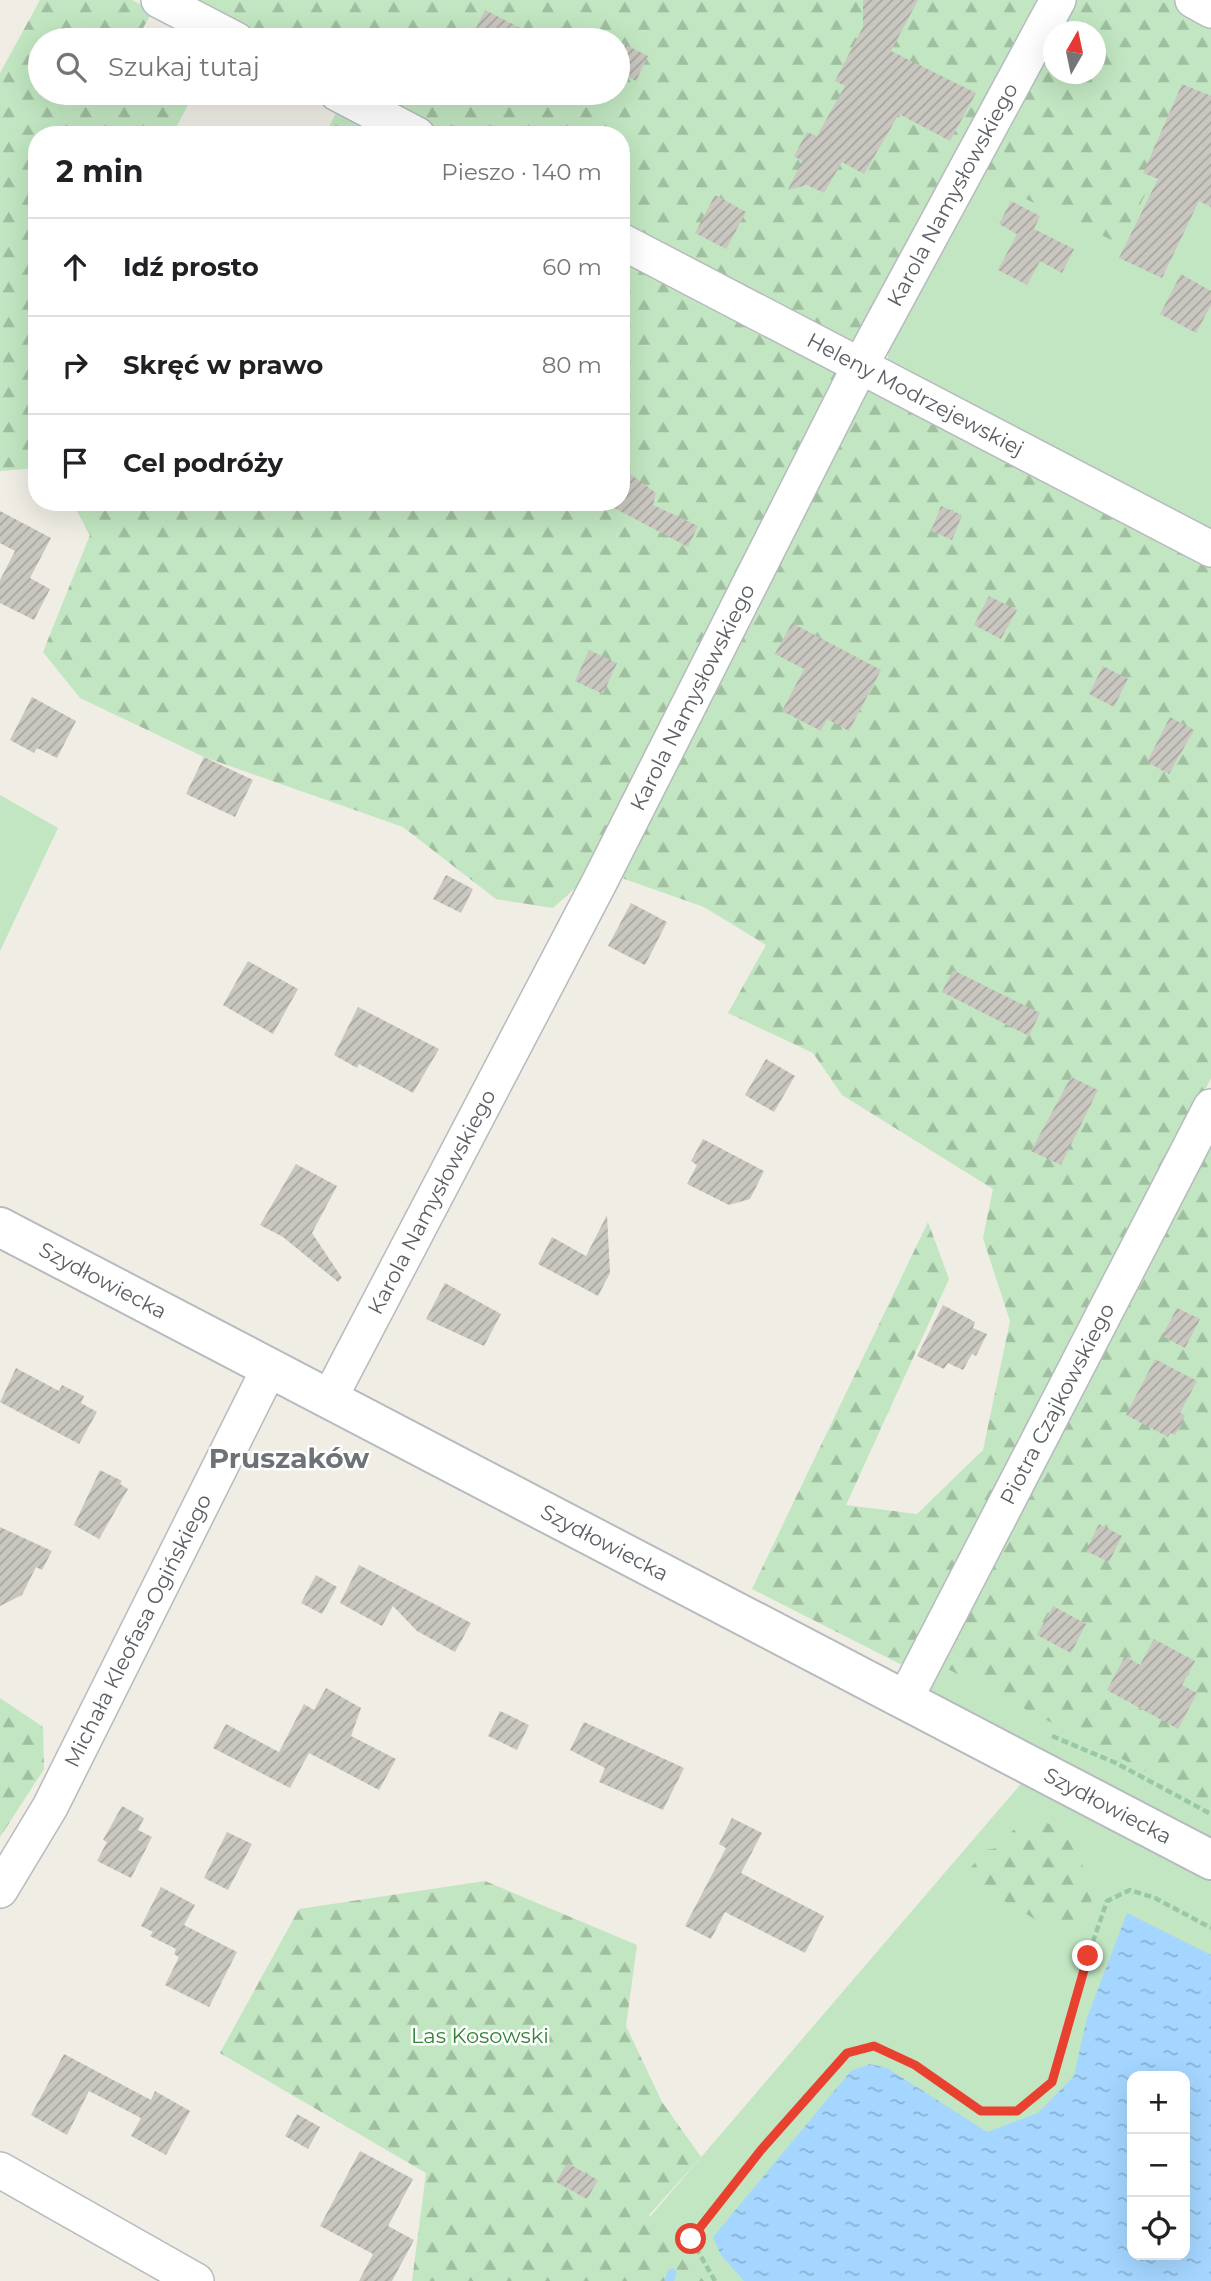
<!DOCTYPE html>
<html lang="pl">
<meta charset="utf-8">
<style>
body{margin:0;font-family:Montserrat,sans-serif;background:#f6f6f6;color:#202124}
.controls{position:absolute;right:21px;bottom:21px;display:grid;overflow:hidden;border-radius:14px;box-shadow:0 7px 28px #0002}
.controls button{width:63px;height:63px;display:grid;place-items:center;padding:0;border:0;border-bottom:2px solid #e0e0e0;background:#fff;color:#202124;font:35px sans-serif}
.compass{position:absolute;left:1043px;top:21px;width:63px;height:63px;border-radius:50%;background:#fff;box-shadow:0 7px 28px #0002;rotate:9deg}
.stop{position:absolute;width:21px;height:21px;margin:-16px;border:5px solid #e94130;border-radius:50%;background:#fff}
.stop.end{background:#e94130;border-color:#fff;box-shadow:0 2px 7px #0008}
.list{margin:0;padding:0;list-style:none}
h2{display:flex;justify-content:space-between;align-items:center;height:91px;margin:0;padding:0 28px;font-size:30px}
h2 small{font-size:23px;font-weight:400;color:#757577}
.list li{display:grid;grid-template-columns:46px 1fr auto;gap:21px;align-items:center;box-sizing:border-box;height:98px;padding:0 28px;border-top:2px solid #e0e0e0}
.list b{display:block;font-size:26px;white-space:nowrap}
.list em{font-size:23px;font-style:normal;color:#757577}
.icon{flex:none;width:38px;height:38px;fill:none;stroke:currentColor;stroke-width:2;stroke-linecap:round;stroke-linejoin:round}
.map{position:relative;flex:none;width:1211px;height:2281px;overflow:hidden}
.search{position:absolute;background:#fff;box-shadow:0 7px 28px #0002;left:28px;top:28px;width:602px;height:77px;display:flex;align-items:center;gap:18px;box-sizing:border-box;padding:0 24px;border-radius:38px;color:#757577;font-size:26px}
.panel{position:absolute;background:#fff;box-shadow:0 7px 28px #0002;left:28px;top:126px;width:602px;height:385px;border-radius:28px}
.map>svg:first-child{display:block}
.green{fill:#c1e6c1;fill-rule:evenodd}
.forest{fill:url(#forest-firs)}
.water{fill:url(#water-ripples);fill-rule:evenodd}
.lines{fill:none;stroke-linecap:round;stroke-linejoin:round}
.stream{stroke:#a4d6ff;stroke-width:9}
.building{fill:url(#building-hatch)}
.minor-casing{stroke:#b7babe;stroke-width:38}
.tertiary-casing{stroke:#b7babe;stroke-width:42}
.path{stroke:#9ac7a7;stroke-width:4.5;stroke-dasharray:7 3.5;stroke-linecap:butt}
.minor{stroke:#fff;stroke-width:35}
.tertiary{stroke:#fff;stroke-width:38}
.route{stroke:#e94130;stroke-width:9}
.labels{text-anchor:middle;stroke-width:5;stroke-linejoin:round;paint-order:stroke}
.street-label{font-size:21px;fill:#5c6065;stroke:#fff}
.park-label{font-size:21px;fill:#348439;stroke:#fff}
.district-label{font-size:28px;font-weight:bold;fill:#6d7277;stroke:#fff}
</style>
<div class="map">
<svg width="1211" height="2281" viewBox="0 0 1211 2281">
<defs>
<pattern id="forest-firs" width="22" height="20" patternUnits="userSpaceOnUse" patternTransform="scale(1.75)"><rect width="22" height="20" fill="#c1e6c1"/><path d="M5 1l3.5 6h-7zM16 11l3.5 6h-7z" fill="#a0bea0"/></pattern>
<pattern id="water-ripples" width="26" height="14" patternUnits="userSpaceOnUse" patternTransform="scale(1.75)"><rect width="26" height="14" fill="#a4d6ff"/><path d="M2 4q2-2 4 0t4 0M15 11q2-2 4 0t4 0" fill="none" stroke="#89b1d2"/></pattern>
<pattern id="building-hatch" width="6" height="6" patternUnits="userSpaceOnUse" patternTransform="scale(1.75)"><rect width="6" height="6" fill="#cac7c1"/><path d="M-1 1l2-2M0 6l6-6M5 7l2-2" fill="none" stroke="#a7a5a0"/></pattern>
</defs>
<rect width="100%" height="100%" fill="#efede4"/>
<g class="green">
<path d="M 1072,0 L 1211,0 L 1211,540 L 888,369 L 888,353 L 1053,36 L 1054,74 L 1096,74 L 1096,32 Z"/>
<path d="M 0,795 L 58,828 L 0,951 Z"/>
<path d="M 1211,1135 L 1211,2281 L 595,2281 L 1031,1772 L 908,1709 ZM 1132,2076 L 1185,2076 L 1185,2255 L 1132,2255 Z"/>
</g>
<g class="forest">
<path d="M 40,0 L 132,0 L 153,11 L 136,40 L 40,40 L 40,93 L 167,93 L 189,103 L 172,135 L 37,135 L 37,468 L 0,471 L 0,73 Z"/>
<path d="M 189,0 L 1046,0 L 859,347 L 621,224 L 621,135 L 449,135 L 368,93 L 618,93 L 618,40 L 267,40 Z"/>
<path d="M 1072,0 L 1159,0 L 1211,29 L 1211,208 L 1152,181 L 1120,244 L 980,177 L 1053,36 L 1054,74 L 1096,74 L 1096,32 L 1056,31 Z"/>
<path d="M 336,113 L 380,135 L 325,135 Z"/>
<path d="M 621,257 L 847,372 L 594,871 L 553,908 L 496,899 L 403,827 L 204,757 L 80,698 L 43,652 L 90,535 L 72,502 L 621,502 Z"/>
<path d="M 864,382 L 1211,561 L 1211,1078 L 906,1667 L 752,1589 L 928,1222 L 949,1279 L 846,1505 L 917,1514 L 983,1450 L 1010,1321 L 983,1238 L 993,1189 L 842,1095 L 813,1053 L 728,1013 L 766,945 L 704,907 L 616,876 Z"/>
<path d="M 1211,1135 L 1211,1805 L 938,1664 Z"/>
<path d="M 0,1698 L 43,1727 L 44,1769 L 0,1837 Z"/>
<path d="M 1034,1816 L 1086,1843 C 1085,1852 1081,1864 1083,1872 C 1088,1897 1100,1897 1081,1924 C 1040,1930 1046,1925 1014,1906 C 1001,1898 981,1895 966,1889 L 968,1871 L 985,1850 L 1004,1847 L 1011,1832 Z"/>
<path d="M 485,1881 L 637,1945 L 626,2026 L 662,2102 L 701,2157 L 649,2215 L 704,2281 L 412,2281 L 426,2173 L 220,2053 L 299,1909 Z"/>
</g>
<path class="water" d="M 1127,1913 L 1211,1955 L 1211,2281 L 744,2281 L 721,2255 L 713,2237 L 851,2071 L 870,2064 L 887,2068 L 987,2132 L 1038,2113 L 1074,2076 L 1087,2018 ZM 1132,2076 L 1185,2076 L 1185,2255 L 1132,2255 Z"/>
<g class="lines">
<path class="stream" d="M 669,2281 L 672,2273"/>
</g>
<g class="building">
<path d="M 863,0 L 918,0 L 891,51 L 976,93 L 950,141 L 899,114 L 864,174 L 842,162 L 824,193 L 807,185 L 788,190 L 802,161 L 794,156 L 807,132 L 817,136 L 845,86 L 835,81 L 863,27 Z"/>
<path d="M 485,10 L 544,40 L 470,40 Z"/>
<path d="M 618,41 L 648,56 L 636,81 L 618,72 Z"/>
<path d="M 1182,84 L 1211,96 L 1211,207 L 1199,201 L 1162,278 L 1119,258 L 1158,179 L 1143,173 Z"/>
<path d="M 715,195 L 746,212 L 726,249 L 695,233 Z"/>
<path d="M 1011,201 L 1040,216 L 1034,229 L 1074,249 L 1062,273 L 1040,261 L 1027,285 L 998,270 L 1017,234 L 999,224 Z"/>
<path d="M 1181,274 L 1211,291 L 1211,305 L 1196,333 L 1160,314 Z"/>
<path d="M 621,467 L 656,493 L 653,505 L 698,526 L 688,547 L 603,502 L 621,502 Z"/>
<path d="M 941,506 L 962,515 L 952,540 L 931,531 Z"/>
<path d="M 0,511 L 51,538 L 30,578 L 50,589 L 34,620 L 0,603 L 0,580 L 15,551 L 0,543 Z"/>
<path d="M 989,596 L 1017,610 L 1001,639 L 974,625 Z"/>
<path d="M 792,623 L 881,670 L 849,731 L 827,719 L 821,731 L 782,711 L 804,669 L 775,654 Z"/>
<path d="M 589,650 L 617,663 L 603,694 L 575,681 Z"/>
<path d="M 1103,666 L 1128,679 L 1114,707 L 1089,694 Z"/>
<path d="M 32,697 L 76,721 L 57,758 L 37,748 L 34,753 L 10,740 Z"/>
<path d="M 1170,717 L 1194,730 L 1169,774 L 1147,762 Z"/>
<path d="M 204,757 L 253,780 L 235,817 L 186,794 Z"/>
<path d="M 446,875 L 473,889 L 461,913 L 433,899 Z"/>
<path d="M 631,903 L 667,922 L 645,965 L 608,946 Z"/>
<path d="M 248,961 L 298,989 L 273,1034 L 223,1005 Z"/>
<path d="M 953,970 L 1040,1013 L 1029,1036 L 942,992 Z"/>
<path d="M 358,1007 L 439,1049 L 413,1093 L 359,1064 L 357,1068 L 334,1055 Z"/>
<path d="M 766,1059 L 795,1076 L 774,1112 L 745,1095 Z"/>
<path d="M 1071,1077 L 1098,1090 L 1061,1165 L 1031,1151 Z"/>
<path d="M 703,1139 L 764,1171 L 750,1199 L 729,1205 L 687,1184 L 697,1165 L 691,1161 Z"/>
<path d="M 296,1164 L 337,1186 L 312,1233 L 342,1278 L 338,1282 L 283,1237 L 260,1225 Z"/>
<path d="M 607,1215 L 610,1273 L 598,1296 L 538,1264 L 552,1237 L 586,1256 Z"/>
<path d="M 445,1283 L 501,1314 L 484,1346 L 426,1319 Z"/>
<path d="M 943,1305 L 975,1322 L 973,1328 L 987,1334 L 976,1356 L 972,1354 L 963,1370 L 948,1363 L 944,1369 L 917,1356 Z"/>
<path d="M 1177,1308 L 1200,1319 L 1185,1348 L 1162,1336 Z"/>
<path d="M 1155,1359 L 1197,1381 L 1180,1413 L 1185,1415 L 1181,1426 L 1175,1435 L 1170,1433 L 1168,1437 L 1126,1415 Z"/>
<path d="M 16,1368 L 59,1391 L 62,1385 L 84,1396 L 81,1403 L 97,1412 L 79,1444 L 0,1402 Z"/>
<path d="M 100,1470 L 122,1481 L 120,1484 L 128,1489 L 99,1539 L 74,1525 Z"/>
<path d="M 1099,1524 L 1122,1536 L 1109,1562 L 1086,1551 Z"/>
<path d="M 0,1527 L 52,1551 L 42,1570 L 36,1567 L 22,1595 L 0,1606 Z"/>
<path d="M 359,1565 L 471,1623 L 455,1652 L 417,1631 L 393,1606 L 382,1626 L 340,1603 Z"/>
<path d="M 316,1575 L 337,1587 L 322,1614 L 301,1603 Z"/>
<path d="M 1053,1606 L 1086,1624 L 1071,1653 L 1037,1635 Z"/>
<path d="M 1154,1639 L 1195,1661 L 1182,1685 L 1197,1693 L 1178,1729 L 1107,1690 L 1125,1656 L 1140,1665 Z"/>
<path d="M 326,1688 L 361,1708 L 351,1736 L 396,1759 L 379,1790 L 309,1753 L 290,1788 L 213,1748 L 226,1724 L 279,1752 L 304,1704 L 314,1710 Z"/>
<path d="M 500,1711 L 529,1725 L 517,1750 L 488,1736 Z"/>
<path d="M 584,1722 L 684,1768 L 663,1810 L 599,1782 L 605,1768 L 570,1750 Z"/>
<path d="M 122,1806 L 144,1818 L 138,1830 L 152,1837 L 131,1878 L 97,1861 L 107,1842 L 103,1840 Z"/>
<path d="M 732,1818 L 762,1833 L 741,1873 L 824,1916 L 805,1953 L 725,1912 L 711,1939 L 685,1926 L 726,1848 L 719,1844 Z"/>
<path d="M 227,1832 L 252,1844 L 228,1890 L 204,1878 Z"/>
<path d="M 161,1887 L 195,1905 L 184,1925 L 237,1952 L 209,2007 L 165,1985 L 179,1957 L 174,1954 L 176,1949 L 150,1936 L 153,1932 L 141,1926 Z"/>
<path d="M 64,2054 L 151,2100 L 155,2091 L 190,2111 L 166,2155 L 131,2136 L 141,2118 L 89,2091 L 67,2135 L 31,2115 Z"/>
<path d="M 297,2114 L 320,2127 L 308,2149 L 285,2136 Z"/>
<path d="M 360,2151 L 413,2179 L 388,2226 L 414,2240 L 392,2281 L 359,2281 L 373,2254 L 320,2226 Z"/>
<path d="M 567,2163 L 598,2180 L 587,2199 L 556,2182 Z"/>
</g>
<g class="lines">
<defs>
<g id="minor">
<path d="M 159,0 L 236,40"/>
<path d="M 1193,0 L 1211,10"/>
<path d="M 337,93 L 417,135"/>
<path id="s1" d="M 621,241 L 1211,549"/>
<path id="s2" d="M 330,1397 L 599,883 L 860,366 L 1058,0"/>
<path id="s3" d="M 905,1699 L 1211,1107"/>
<path id="s4" d="M 0,1890 L 50,1807 L 270,1367"/>
<path d="M 0,2170 L 196,2281"/>
</g>
<g id="tertiary">
<path id="s5" d="M 0,1227 L 1211,1860"/>
</g>
</defs>
<use href="#minor" class="minor-casing"/>
<use href="#tertiary" class="tertiary-casing"/>
<g class="path">
<path d="M 1052,1736 L 1116,1763 L 1211,1814"/>
<path d="M 715,2281 L 691,2239 L 761,2150 L 847,2053 L 874,2046 L 915,2065 L 981,2111 L 1017,2111 L 1052,2082 L 1088,1956 L 1107,1901 L 1130,1890 L 1155,1898 L 1211,1928"/>
</g>
<use href="#minor" class="minor"/>
<use href="#tertiary" class="tertiary"/>
</g>
<g class="lines">
<path class="route" d="M 691,2239 L 761,2150 L 847,2053 L 874,2046 L 915,2065 L 981,2111 L 1017,2111 L 1052,2082 L 1088,1956"/>
</g>
<g class="labels">
<g class="street-label">
<text dy="7" stroke="none"><textPath href="#s2" startOffset="1354">Karola Namysłowskiego</textPath></text>
<text dy="7" stroke="none"><textPath href="#s1" startOffset="332">Heleny Modrzejewskiej</textPath></text>
<text dy="7" stroke="none"><textPath href="#s2" startOffset="788">Karola Namysłowskiego</textPath></text>
<text dy="7" stroke="none"><textPath href="#s2" startOffset="220">Karola Namysłowskiego</textPath></text>
<text dy="7" stroke="none"><textPath href="#s5" startOffset="116">Szydłowiecka</textPath></text>
<text dy="7" stroke="none"><textPath href="#s3" startOffset="332">Piotra Czajkowskiego</textPath></text>
<text dy="7" stroke="none"><textPath href="#s5" startOffset="682">Szydłowiecka</textPath></text>
<text dy="7" stroke="none"><textPath href="#s4" startOffset="294">Michała Kleofasa Ogińskiego</textPath></text>
<text dy="7" stroke="none"><textPath href="#s5" startOffset="1250">Szydłowiecka</textPath></text>
</g>
<g class="park-label">
<text x="480" y="2043">Las Kosowski</text>
</g>
<g class="district-label">
<text x="289" y="1468">Pruszaków</text>
</g>
</g>
</svg>
<div class="controls">
<button>+</button>
<button>−</button>
<button><svg class="icon" aria-label="locate" viewBox="0 0 24 24"><circle cx="12" cy="12" r="6"/><path d="M12 2v4M12 18v4M2 12h4M18 12h4"/></svg></button>
</div>
<svg class="compass" viewBox="-18 -18 36 36"><path d="M0-13l5 13h-10z" fill="#e53935"/><path d="M0 13l5-13h-10z" fill="#757577"/></svg>
<div class="stop" style="left:691px;top:2239px"></div>
<div class="stop end" style="left:1088px;top:1956px"></div>
<div class="search"><svg class="icon" aria-label="search" viewBox="0 0 24 24"><circle cx="10" cy="10" r="6"/><path d="M15 15l6 6"/></svg>Szukaj tutaj</div>
<section class="panel">
<h2>2 min<small>Pieszo · 140 m</small></h2>
<ul class="list">
<li><svg class="icon" aria-label="ahead" viewBox="0 0 24 24"><path d="M12 20V5M6 11l6-6 6 6"/></svg><div><b>Idź prosto</b></div><em>60 m</em></li>
<li><svg class="icon" aria-label="right" viewBox="0 0 24 24"><path d="M7 20v-9h11M14 6l5 5-5 5"/></svg><div><b>Skręć w prawo</b></div><em>80 m</em></li>
<li><svg class="icon" aria-label="arrive" viewBox="0 0 24 24"><path d="M6 21V4h12l-3 4 3 4H6"/></svg><div><b>Cel podróży</b></div></li>
</ul>
</section>
</div>
